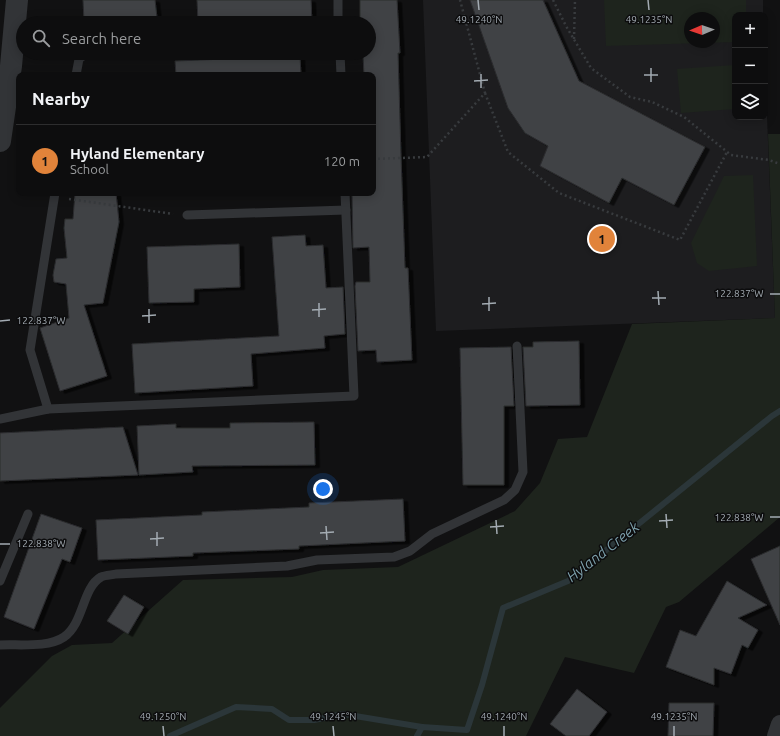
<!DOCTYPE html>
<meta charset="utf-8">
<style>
body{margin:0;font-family:Ubuntu,sans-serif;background:#1b1b1c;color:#f1f3f6}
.controls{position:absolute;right:12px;top:12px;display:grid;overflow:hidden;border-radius:8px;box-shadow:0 2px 10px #0003}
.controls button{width:36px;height:36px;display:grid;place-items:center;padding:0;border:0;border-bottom:1px solid #2d2d2e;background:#0d0d0e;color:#f1f3f6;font:20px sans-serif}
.compass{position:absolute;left:684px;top:12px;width:36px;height:36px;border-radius:50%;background:#0d0d0e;box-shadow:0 2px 10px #0003;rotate:268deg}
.you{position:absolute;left:323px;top:489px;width:14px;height:14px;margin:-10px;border:3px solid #fff;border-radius:50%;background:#1a73e8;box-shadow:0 0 0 6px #1a73e833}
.badge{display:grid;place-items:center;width:26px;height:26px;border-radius:50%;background:#e1833a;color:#111;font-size:13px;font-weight:700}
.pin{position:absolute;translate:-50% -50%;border:2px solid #fff;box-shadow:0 1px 4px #0006}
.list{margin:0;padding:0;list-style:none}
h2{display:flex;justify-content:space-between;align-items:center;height:52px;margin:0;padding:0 16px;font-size:17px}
h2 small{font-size:13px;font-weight:400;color:#9a9c9e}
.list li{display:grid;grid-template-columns:26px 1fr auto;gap:12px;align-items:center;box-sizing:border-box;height:72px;padding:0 16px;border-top:1px solid #2d2d2e}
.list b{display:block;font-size:15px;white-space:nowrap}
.list p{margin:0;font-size:13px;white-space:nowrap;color:#9a9c9e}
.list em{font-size:13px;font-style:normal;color:#9a9c9e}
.icon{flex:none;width:22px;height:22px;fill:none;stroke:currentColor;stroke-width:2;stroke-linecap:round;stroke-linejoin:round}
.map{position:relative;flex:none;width:780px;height:736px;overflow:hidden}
.search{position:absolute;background:#0d0d0e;box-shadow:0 2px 10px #0003;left:16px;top:16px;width:360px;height:44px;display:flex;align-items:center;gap:10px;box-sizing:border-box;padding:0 14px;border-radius:22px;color:#9a9c9e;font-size:15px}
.panel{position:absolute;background:#0d0d0e;box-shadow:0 2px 10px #0003;left:16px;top:72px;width:360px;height:124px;border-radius:8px}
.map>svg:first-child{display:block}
.built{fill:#1d1d1f;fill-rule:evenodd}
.green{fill:#1e241d;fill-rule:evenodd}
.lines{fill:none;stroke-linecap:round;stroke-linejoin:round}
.stream{stroke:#2b3639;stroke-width:6}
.building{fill:#404245;stroke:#2b2c2e;filter:url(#shadow)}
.path{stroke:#383b3e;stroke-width:2.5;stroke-dasharray:2 3;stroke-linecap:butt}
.service{stroke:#323437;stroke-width:9}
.minor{stroke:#323437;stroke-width:18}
.tertiary{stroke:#323437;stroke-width:22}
.ticks{fill:none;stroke:#a3abb2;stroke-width:1.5}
.labels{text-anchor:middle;stroke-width:3;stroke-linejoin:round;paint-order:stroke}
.water-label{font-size:15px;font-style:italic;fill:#7c9faa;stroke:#0c0c0d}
.ticks-label{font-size:10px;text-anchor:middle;fill:#a3abb2;stroke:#0c0c0d;stroke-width:3;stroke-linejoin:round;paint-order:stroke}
</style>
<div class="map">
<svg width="780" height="736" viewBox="0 0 780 736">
<defs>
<filter id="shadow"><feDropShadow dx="4.5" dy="2.5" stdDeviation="0" flood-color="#0009"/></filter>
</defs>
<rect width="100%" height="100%" fill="#111112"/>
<path class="built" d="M 423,0 L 763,0 L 763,15 L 735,15 L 735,117 L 765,117 L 765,66 L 775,318 L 436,331 ZM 690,18 L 714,18 L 714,42 L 690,42 Z"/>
<g class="green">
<path d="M 604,0 L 746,0 L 746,15 L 735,15 L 735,42 L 606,46 ZM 690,18 L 714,18 L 714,42 L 690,42 Z"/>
<path d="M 735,65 L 735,109 L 681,113 L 677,69 Z"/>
<path d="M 768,134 L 780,134 L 780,517 L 679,602 L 666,607 L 634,673 L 565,657 L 526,736 L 0,736 L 0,708 L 52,656 L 72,645 L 112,643 L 183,580 L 292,577 L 323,570 L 398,567 L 515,511 L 540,483 L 558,439 L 587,437 L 632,324 L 775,318 Z"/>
<path d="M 753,175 L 757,266 L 709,271 L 697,263 L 691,243 L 724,176 Z"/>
</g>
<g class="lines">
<g class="stream">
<path d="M 170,736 L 236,707 L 272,709 L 289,720 L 314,720 L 343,714 L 422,727"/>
<path d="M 417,736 L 422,727 L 467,730 L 482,685 L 503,608 L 568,581 L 772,416 L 780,411"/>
</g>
</g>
<g class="building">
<path d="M 83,0 L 155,0 L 157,18 L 142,19 L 143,23 L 84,22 Z"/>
<path d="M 197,0 L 311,0 L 312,23 L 198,23 Z"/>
<path d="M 360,0 L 397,0 L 400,53 L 398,53 L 401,156 L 405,268 L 408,268 L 412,360 L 377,362 L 376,350 L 358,351 L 355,286 L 356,282 L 370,282 L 369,247 L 353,248 L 352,193 L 373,193 L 373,75 L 364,75 L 363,55 L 361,53 L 369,53 L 369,23 L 360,23 Z"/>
<path d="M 470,0 L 543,0 L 579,81 L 705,147 L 674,205 L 622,178 L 609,203 L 540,166 L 548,146 L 525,133 L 508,108 Z"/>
<path d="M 300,56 L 301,75 L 176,75 L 175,61 Z"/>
<path d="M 75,193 L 116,193 L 119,222 L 103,303 L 84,305 L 107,376 L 60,391 L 40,328 L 69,318 L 66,284 L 54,282 L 53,275 L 56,259 L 67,258 L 64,228 L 65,219 L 73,219 Z"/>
<path d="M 305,235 L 306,246 L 323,245 L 326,288 L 343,287 L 345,334 L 324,336 L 325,348 L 251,354 L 253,386 L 135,393 L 132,344 L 279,336 L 272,237 Z"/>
<path d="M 239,244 L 240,287 L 194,289 L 194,302 L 149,303 L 147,247 Z"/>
<path d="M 579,341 L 580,405 L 526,406 L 523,347 L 533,347 L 533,342 Z"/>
<path d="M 511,347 L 514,406 L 504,406 L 504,485 L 463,485 L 460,348 Z"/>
<path d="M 314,422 L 315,465 L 192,466 L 193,472 L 139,475 L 137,426 L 176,424 L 176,428 L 230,428 L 230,423 Z"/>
<path d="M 123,427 L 138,475 L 0,481 L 0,433 Z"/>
<path d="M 403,499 L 405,541 L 299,546 L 299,549 L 193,553 L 193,556 L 98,560 L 96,520 L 202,515 L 202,512 L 309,507 L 309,503 Z"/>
<path d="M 41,514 L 82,528 L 70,562 L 62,559 L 34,629 L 4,617 Z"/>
<path d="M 780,546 L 780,625 L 751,559 Z"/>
<path d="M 727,581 L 767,605 L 738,618 L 758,630 L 748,648 L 742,645 L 731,674 L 714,668 L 714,685 L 666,667 L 680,630 L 696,636 Z"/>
<path d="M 124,595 L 144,607 L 128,634 L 107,621 Z"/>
<path d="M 577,689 L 607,712 L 589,736 L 566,736 L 550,724 Z"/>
<path d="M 669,703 L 714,703 L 713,736 L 668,736 Z"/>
</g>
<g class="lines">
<g class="path">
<path d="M 553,0 L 566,26 L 591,68 L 630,97 L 652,102 L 684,117 L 731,155 L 769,160 L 780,164"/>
<path d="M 574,39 L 575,0"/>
<path d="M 485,93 L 508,152 L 559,193 L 680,240 L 727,152"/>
<path d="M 373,159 L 427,157 L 485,93 L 460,0"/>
<path d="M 69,199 L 173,214"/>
</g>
<g class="service">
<path d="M 338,0 L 338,23"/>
<path d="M 340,53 L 341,75"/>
<path d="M 76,75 L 79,59 L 87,53"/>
<path d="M 187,215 L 346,210"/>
<path d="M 48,409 L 30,350 L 55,193"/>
<path d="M 0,419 L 48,409 L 354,396 L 345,193"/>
<path d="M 0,581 L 28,514"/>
<path d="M 0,645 C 19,644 48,648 64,637 C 84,623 82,588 101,577 C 105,575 112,575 116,574 L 287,566 L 317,560 L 394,557 L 410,551 L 432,534 L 504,500 L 515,490 L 523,472 L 517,346"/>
</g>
<path class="minor" d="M 776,736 L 780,724"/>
<path class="tertiary" d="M 0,141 L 11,66 L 17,0"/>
</g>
<path class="ticks" d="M 478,0 L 479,10M 648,0 L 649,10M 651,68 L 651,82M 481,74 L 481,88M 644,75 L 658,75M 474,81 L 488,80M 658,291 L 659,305M 770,294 L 780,294M 489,297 L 489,311M 652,298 L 666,298M 319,303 L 319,317M 482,304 L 496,303M 149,309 L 149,323M 312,310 L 326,309M 142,316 L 156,315M 0,321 L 10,320M 666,514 L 667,528M 770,517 L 780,517M 496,520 L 497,534M 659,521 L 673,520M 326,526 L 327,540M 490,527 L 504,526M 157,532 L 157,546M 320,533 L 334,532M 150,539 L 164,538M 0,544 L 10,544M 163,726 L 164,736M 333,726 L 334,736M 504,726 L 504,736M 674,726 L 674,736"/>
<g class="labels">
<g class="water-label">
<text transform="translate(603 552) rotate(-38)" y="5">Hyland Creek</text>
</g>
</g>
<g class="ticks-label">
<text x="479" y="23">49.1240°N</text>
<text x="649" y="23">49.1235°N</text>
<text x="739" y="297">122.837°W</text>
<text x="41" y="324">122.837°W</text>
<text x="739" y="521">122.838°W</text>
<text x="41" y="547">122.838°W</text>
<text x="163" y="720">49.1250°N</text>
<text x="333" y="720">49.1245°N</text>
<text x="504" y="720">49.1240°N</text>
<text x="674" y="720">49.1235°N</text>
</g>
</svg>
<div class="controls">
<button>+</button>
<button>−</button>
<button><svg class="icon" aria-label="layers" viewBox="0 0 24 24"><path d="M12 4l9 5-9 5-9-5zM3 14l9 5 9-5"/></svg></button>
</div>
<svg class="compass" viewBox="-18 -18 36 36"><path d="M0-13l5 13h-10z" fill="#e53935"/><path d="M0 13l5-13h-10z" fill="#9a9c9e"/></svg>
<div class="you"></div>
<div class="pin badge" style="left:602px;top:239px">1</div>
<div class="search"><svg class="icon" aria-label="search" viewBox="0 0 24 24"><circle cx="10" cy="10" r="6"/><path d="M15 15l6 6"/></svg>Search here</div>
<section class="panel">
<h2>Nearby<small></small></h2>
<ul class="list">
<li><span class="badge">1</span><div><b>Hyland Elementary</b><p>School</p></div><em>120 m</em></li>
</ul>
</section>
</div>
